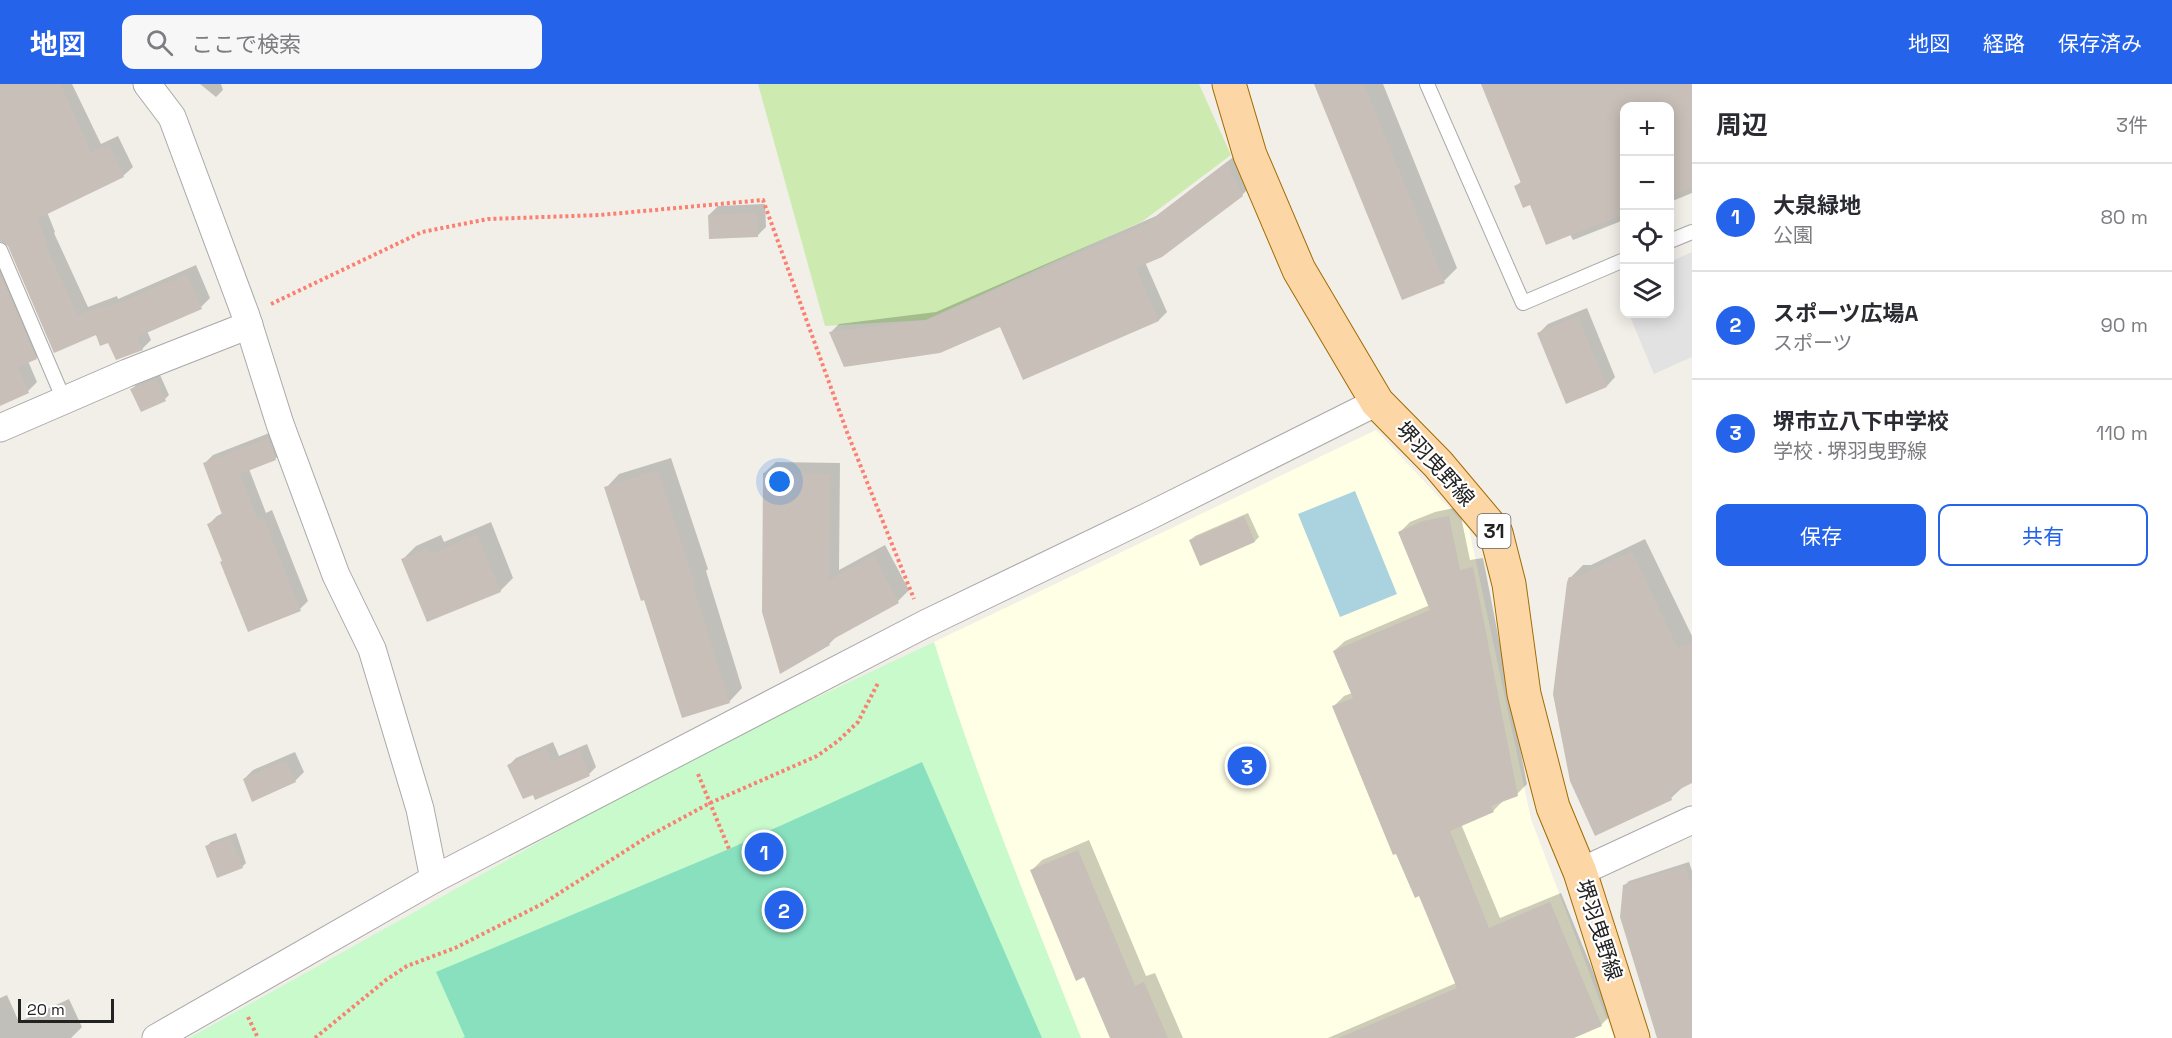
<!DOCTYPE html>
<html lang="ja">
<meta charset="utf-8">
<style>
body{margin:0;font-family:"Space Grotesk","Noto Sans JP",sans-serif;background:#f7f7f7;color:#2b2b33}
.controls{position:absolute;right:18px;top:18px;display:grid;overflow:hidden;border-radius:12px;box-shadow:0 3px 15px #0003}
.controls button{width:54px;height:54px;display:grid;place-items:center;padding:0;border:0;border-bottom:2px solid #e1e1e2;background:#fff;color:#2b2b33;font:30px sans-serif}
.scale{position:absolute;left:18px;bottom:15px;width:96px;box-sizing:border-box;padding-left:6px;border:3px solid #222;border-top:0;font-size:16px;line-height:21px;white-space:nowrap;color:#222;-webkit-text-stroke:4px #fff;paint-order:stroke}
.you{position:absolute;left:780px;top:398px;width:21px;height:21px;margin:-15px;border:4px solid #fff;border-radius:50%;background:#1a73e8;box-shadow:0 0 0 9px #1a73e833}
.badge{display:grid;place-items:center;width:39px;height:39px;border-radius:50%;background:#2563eb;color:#fff;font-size:20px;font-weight:700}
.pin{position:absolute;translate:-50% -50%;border:3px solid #fff;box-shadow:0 2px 6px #0006}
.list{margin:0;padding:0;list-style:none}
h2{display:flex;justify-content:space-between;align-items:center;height:78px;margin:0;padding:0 24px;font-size:26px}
h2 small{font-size:20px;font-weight:400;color:#7c7c81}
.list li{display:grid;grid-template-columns:39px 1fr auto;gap:18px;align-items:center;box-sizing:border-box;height:108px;padding:0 24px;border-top:2px solid #e1e1e2}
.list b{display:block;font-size:22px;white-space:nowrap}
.list p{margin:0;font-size:20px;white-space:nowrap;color:#7c7c81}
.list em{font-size:20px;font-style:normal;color:#7c7c81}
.actions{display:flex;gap:12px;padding:18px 24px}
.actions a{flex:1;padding:14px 0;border:2px solid #2563eb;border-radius:12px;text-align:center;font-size:21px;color:#2563eb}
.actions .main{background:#2563eb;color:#fff}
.icon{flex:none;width:33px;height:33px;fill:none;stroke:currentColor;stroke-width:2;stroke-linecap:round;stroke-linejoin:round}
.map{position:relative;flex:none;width:1692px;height:954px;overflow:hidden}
header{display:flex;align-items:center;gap:36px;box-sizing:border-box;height:84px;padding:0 30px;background:#2563eb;color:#fff}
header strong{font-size:28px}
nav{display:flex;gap:33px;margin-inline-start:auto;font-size:21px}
.search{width:420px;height:54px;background:#f7f7f7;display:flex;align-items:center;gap:15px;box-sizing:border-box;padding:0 21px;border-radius:12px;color:#7c7c81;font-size:22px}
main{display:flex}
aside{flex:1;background:#fff}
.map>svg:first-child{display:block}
.education{fill:#ffffe5}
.grass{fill:#cdebb0}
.park{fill:#c8facc}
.pitch{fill:#88e0be}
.parking{fill:#e2e2e2}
.water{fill:#aad3df}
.shadow{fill:#0003}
.building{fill:#c7bfb8}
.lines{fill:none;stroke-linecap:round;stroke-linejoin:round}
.lane-casing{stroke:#a9a9a9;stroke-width:16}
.street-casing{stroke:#a9a9a9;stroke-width:29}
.primary-casing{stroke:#a06b00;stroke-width:35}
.path{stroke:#fa8072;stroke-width:4;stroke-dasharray:3 3;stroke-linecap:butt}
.lane{stroke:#fff;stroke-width:14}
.street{stroke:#fff;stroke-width:27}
.primary{stroke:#fcd6a4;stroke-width:33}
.labels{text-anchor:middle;stroke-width:4.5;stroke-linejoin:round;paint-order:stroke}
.shield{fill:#fff;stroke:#646464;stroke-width:1.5}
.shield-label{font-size:20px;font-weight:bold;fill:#222}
.street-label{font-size:21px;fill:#222;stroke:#fff}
</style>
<header>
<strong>地図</strong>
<div class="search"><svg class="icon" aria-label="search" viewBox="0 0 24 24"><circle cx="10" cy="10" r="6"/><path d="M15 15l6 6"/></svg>ここで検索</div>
<nav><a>地図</a><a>経路</a><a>保存済み</a></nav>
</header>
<main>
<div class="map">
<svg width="1692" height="954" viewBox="0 0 1692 954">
<rect width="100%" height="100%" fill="#f2efe9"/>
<path class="education" d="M 1376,346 L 1469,445 L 1531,735 L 1614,954 L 1081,954 L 994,734 L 957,631 L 934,558 Z"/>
<path class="grass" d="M 758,0 L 1199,0 L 1231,71 L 1143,137 L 926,236 L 825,242 Z"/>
<path class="park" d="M 934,558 C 976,693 1029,823 1081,954 L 189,954 L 695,671 Z"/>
<path class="pitch" d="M 922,678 L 1042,954 L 462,954 L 465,953 L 436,888 L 729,765 Z"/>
<path class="parking" d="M 1692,168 L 1692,273 L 1654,290 L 1629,230 L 1670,230 L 1670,178 Z"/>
<path class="water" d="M 1355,407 L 1397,510 L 1340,533 L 1298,430 Z"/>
<g class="shadow">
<path d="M 0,0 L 72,0 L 101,60 L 118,52 L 133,83 L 123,92 L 47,128 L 55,148 L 54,149 L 88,223 L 117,212 L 118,215 L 196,181 L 210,214 L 201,223 L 147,247 L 151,256 L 142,265 L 109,257 L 97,249 L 54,267 L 10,162 L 0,156 Z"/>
<path d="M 200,0 L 221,0 L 223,6 L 216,13 Z"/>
<path d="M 1316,0 L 1383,0 L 1457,184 L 1444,197 Z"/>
<path d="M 1482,0 L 1692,0 L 1692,109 L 1670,118 L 1670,22 L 1624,22 L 1624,136 L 1573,156 L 1570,150 L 1531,119 L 1516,102 L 1522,97 Z"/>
<path d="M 1236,71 L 1251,102 L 1242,111 L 1145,178 L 1167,228 L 1159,236 L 1024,294 L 1001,241 L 831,248 L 839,240 L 936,228 L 1156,132 Z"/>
<path d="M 765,120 L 766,143 L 757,152 L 709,131 L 718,122 Z"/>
<path d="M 0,156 L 45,265 L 36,274 L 28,277 L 37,298 L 28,307 L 0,315 Z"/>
<path d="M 1587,224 L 1615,293 L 1607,302 L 1539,249 L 1548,240 Z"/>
<path d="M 160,291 L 169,311 L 165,315 L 141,326 L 132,305 L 136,301 Z"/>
<path d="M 277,346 L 284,366 L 276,374 L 249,385 L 266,429 L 272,426 L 308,517 L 300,525 L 223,477 L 209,440 L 217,432 L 223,429 L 205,379 L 213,371 Z"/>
<path d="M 671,374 L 708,485 L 706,487 L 742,604 L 729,618 L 606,404 L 619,390 Z"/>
<path d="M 776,378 L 840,379 L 839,486 L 885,461 L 909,506 L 898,517 L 839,550 L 829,560 L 781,588 L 764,389 Z"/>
<path d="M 1459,423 L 1470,476 L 1483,474 L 1527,700 L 1517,710 L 1503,717 L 1493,727 L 1461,740 L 1500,834 L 1561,809 L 1611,931 L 1601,941 L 1568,954 L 1328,954 L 1456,899 L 1420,810 L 1333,623 L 1344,612 L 1352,609 L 1334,567 L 1345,557 L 1430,521 L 1400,448 L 1410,438 L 1435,428 Z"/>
<path d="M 1248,429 L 1259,453 L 1255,457 L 1201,480 L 1191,456 L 1195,452 Z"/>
<path d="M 491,438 L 513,494 L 500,507 L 403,475 L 416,462 L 441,451 L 444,458 Z"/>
<path d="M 1645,455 L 1692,552 L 1692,698 L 1685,701 L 1671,714 L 1595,750 L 1570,494 L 1583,481 L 1591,481 Z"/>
<path d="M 553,658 L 559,672 L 587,660 L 596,683 L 589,690 L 536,714 L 534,709 L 509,681 L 516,674 Z"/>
<path d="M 295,668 L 304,688 L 295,697 L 244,695 L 253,686 Z"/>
<path d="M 236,749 L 246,779 L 242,783 L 207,762 L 211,758 Z"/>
<path d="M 1089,756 L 1146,892 L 1155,889 L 1183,954 L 1111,954 L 1085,891 L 1032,786 L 1042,776 Z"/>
<path d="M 1689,778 L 1692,787 L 1692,954 L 1659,954 L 1625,801 L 1629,797 Z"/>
<path d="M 7,911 L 19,938 L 69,915 L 82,943 L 71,954 L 0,954 L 0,914 Z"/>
</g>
<g class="building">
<path d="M 0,0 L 61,0 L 91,68 L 109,60 L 124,93 L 37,135 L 47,158 L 45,159 L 78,231 L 108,220 L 109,223 L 187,190 L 202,225 L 137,253 L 143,266 L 116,276 L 108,259 L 100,262 L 96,251 L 54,269 L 8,162 L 0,157 Z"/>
<path d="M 1314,0 L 1364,0 L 1445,199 L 1402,216 Z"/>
<path d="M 1481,0 L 1692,0 L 1692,103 L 1670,112 L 1670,22 L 1624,22 L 1624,130 L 1546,161 L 1530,121 L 1523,124 L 1514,102 L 1521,99 Z"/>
<path d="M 1227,78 L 1243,112 L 1162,173 L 1136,184 L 1159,237 L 1023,296 L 1000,243 L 940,269 L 844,283 L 829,248 L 926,236 L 1146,140 Z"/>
<path d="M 757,129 L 758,153 L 709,155 L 708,131 Z"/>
<path d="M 0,189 L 37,275 L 18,283 L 29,309 L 0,322 Z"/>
<path d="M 1578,232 L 1607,303 L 1566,320 L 1537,249 Z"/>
<path d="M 156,295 L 166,317 L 141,328 L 130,305 Z"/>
<path d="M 268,354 L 276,376 L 240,390 L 258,436 L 264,434 L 301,527 L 248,548 L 220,478 L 222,477 L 207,440 L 223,433 L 203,379 Z"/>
<path d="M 658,386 L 695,500 L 693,501 L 730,619 L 682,634 L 644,516 L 641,517 L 604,403 Z"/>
<path d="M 763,389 L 830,390 L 829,496 L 874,471 L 899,519 L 828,558 L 830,561 L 780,590 L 762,528 Z"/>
<path d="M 1244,432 L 1255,458 L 1200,482 L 1189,456 Z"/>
<path d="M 1449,432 L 1460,486 L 1473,483 L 1518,712 L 1491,722 L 1494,728 L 1450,747 L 1489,844 L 1550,818 L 1602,942 L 1574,954 L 1339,954 L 1457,904 L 1419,812 L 1415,814 L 1396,770 L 1393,771 L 1332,622 L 1353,614 L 1333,567 L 1430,526 L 1398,448 L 1423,437 Z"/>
<path d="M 477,450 L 501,508 L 427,538 L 401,475 L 428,464 L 430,470 Z"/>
<path d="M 1632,467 L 1678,564 L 1692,558 L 1692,699 L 1670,710 L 1672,716 L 1595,752 L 1570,697 L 1553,610 L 1567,498 L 1569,493 L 1577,493 Z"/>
<path d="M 546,664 L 552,678 L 580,666 L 590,692 L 535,716 L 533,711 L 523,715 L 507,681 Z"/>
<path d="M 286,676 L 296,698 L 252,718 L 243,695 Z"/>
<path d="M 231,753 L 243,784 L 217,794 L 205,762 Z"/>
<path d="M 1078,766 L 1135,902 L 1144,898 L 1168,954 L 1110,954 L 1084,893 L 1076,897 L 1030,786 Z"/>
<path d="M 1685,782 L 1692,803 L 1692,954 L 1657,954 L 1620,833 L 1623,801 Z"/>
</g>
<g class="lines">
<defs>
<g id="lane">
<path d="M 1427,0 L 1523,219 L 1624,176"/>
<path d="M 1670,157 L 1692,148"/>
<path d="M 0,166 L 64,316"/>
</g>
<g id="street">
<path d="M 147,0 L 172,33 L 246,232 L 280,340 L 336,491 L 372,565 L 420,725 L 434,795"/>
<path d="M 0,344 L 127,289 L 249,241"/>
<path d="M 1580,788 L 1692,736"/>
<path d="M 156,954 L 434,795 L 925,540 L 1147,433 L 1377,318"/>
</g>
<path id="primary" d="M 1229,0 L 1250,71 L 1299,186 L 1377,318 L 1438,380 L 1496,449 L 1509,500 L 1524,610 L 1553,723 L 1580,788 L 1633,954"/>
</defs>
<use href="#lane" class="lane-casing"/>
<use href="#street" class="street-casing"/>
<use href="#primary" class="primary-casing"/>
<g class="path">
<path d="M 271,220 L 422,148 L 488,135 L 600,131 L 763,116 L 847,348 L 914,515"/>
<path d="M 698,690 L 729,765"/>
<path d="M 248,933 L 258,954"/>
<path d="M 315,954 L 386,896 L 407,882 L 455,864 L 544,819 L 647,753 L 710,719 L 817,672 L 838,657 L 858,638 L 878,599"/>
</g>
<use href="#lane" class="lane"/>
<use href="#street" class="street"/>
<use href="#primary" class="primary"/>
</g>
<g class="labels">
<rect class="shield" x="1477.5" y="430" width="33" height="34" rx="4.5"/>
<g class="shield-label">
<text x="1494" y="454">31</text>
</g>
<g class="street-label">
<text transform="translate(1435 380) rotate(48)" y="7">堺羽曳野線</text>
<text transform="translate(1599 846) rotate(72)" y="7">堺羽曳野線</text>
</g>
</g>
</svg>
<div class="controls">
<button>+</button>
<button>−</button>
<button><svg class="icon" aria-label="locate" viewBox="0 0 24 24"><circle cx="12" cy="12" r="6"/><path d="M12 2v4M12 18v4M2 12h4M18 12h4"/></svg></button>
<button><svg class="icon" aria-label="layers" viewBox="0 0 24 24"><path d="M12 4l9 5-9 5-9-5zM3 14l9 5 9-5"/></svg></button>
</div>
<div class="scale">20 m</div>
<div class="you"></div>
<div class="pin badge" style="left:764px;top:768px">1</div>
<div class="pin badge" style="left:784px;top:826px">2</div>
<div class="pin badge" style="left:1247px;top:682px">3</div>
</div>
<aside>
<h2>周辺<small>3件</small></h2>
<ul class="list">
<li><span class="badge">1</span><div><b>大泉緑地</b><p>公園</p></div><em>80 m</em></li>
<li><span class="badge">2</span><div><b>スポーツ広場A</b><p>スポーツ</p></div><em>90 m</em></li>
<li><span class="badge">3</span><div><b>堺市立八下中学校</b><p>学校 · 堺羽曳野線</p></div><em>110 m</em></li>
</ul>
<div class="actions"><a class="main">保存</a><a>共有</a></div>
</aside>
</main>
